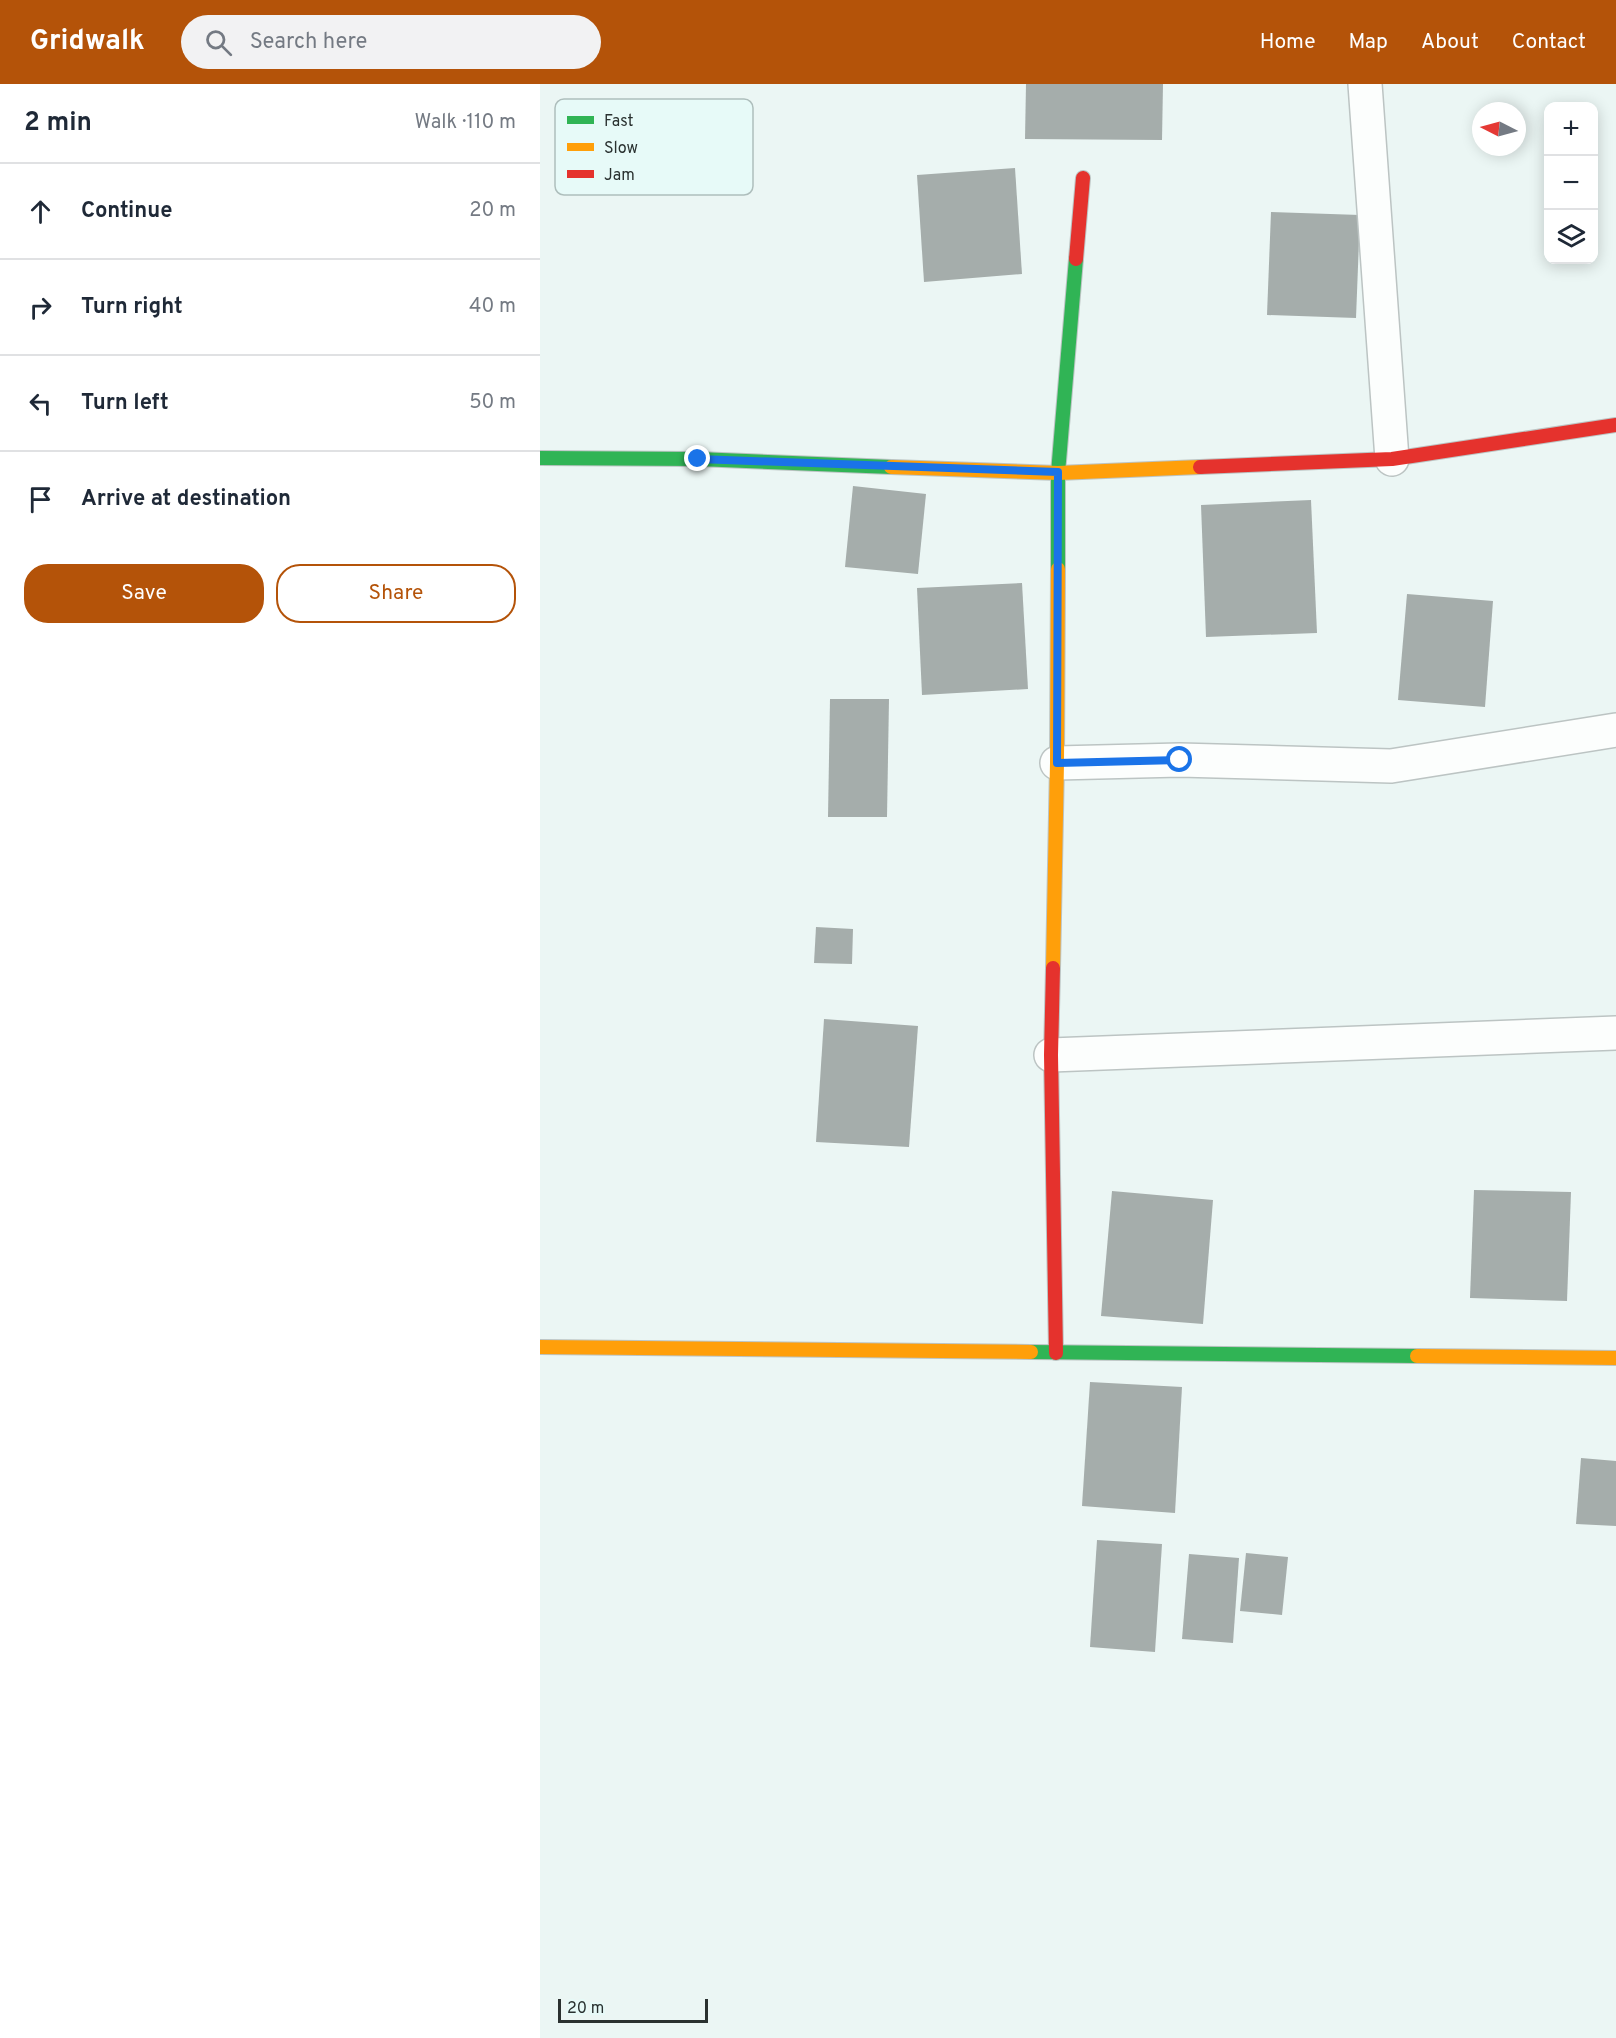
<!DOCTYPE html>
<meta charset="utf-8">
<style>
body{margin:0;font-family:Overpass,sans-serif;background:#f2f2f3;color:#1f2937}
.controls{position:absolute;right:18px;top:18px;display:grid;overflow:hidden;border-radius:12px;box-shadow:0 3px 15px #0003}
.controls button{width:54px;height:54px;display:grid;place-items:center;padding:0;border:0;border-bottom:2px solid #e0e1e3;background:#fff;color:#1f2937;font:30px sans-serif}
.compass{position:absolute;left:932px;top:18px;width:54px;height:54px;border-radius:50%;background:#fff;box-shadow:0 3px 15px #0003;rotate:276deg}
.scale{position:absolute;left:18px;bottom:15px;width:150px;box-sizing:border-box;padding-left:6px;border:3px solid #2a3130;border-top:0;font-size:16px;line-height:21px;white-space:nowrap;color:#2a3130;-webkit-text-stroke:4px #e7faf8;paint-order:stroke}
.stop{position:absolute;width:18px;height:18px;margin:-14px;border:4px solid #1a73e8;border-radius:50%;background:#fff}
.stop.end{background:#1a73e8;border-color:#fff;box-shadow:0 2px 6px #0008}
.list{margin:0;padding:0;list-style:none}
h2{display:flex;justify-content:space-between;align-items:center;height:78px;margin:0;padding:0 24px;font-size:26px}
h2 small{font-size:20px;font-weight:400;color:#747a83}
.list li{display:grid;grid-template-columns:39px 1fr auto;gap:18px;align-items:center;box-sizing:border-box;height:96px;padding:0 24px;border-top:2px solid #e0e1e3}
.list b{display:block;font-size:22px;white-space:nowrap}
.list em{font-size:20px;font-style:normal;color:#747a83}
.actions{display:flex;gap:12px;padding:18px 24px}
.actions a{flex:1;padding:14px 0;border:2px solid #b45309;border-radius:24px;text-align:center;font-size:21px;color:#b45309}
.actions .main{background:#b45309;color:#fff}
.icon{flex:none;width:33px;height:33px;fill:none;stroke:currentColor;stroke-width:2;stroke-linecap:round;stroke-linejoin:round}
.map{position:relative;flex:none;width:1076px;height:1954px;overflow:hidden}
header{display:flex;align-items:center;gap:36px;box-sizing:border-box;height:84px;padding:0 30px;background:#b45309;color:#fff}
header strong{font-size:28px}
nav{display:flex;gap:33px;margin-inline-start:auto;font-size:21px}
.search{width:420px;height:54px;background:#f2f2f3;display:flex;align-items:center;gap:15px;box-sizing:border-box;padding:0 21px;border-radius:33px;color:#747a83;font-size:22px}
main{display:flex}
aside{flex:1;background:#fff}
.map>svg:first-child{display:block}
.building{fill:#a5adab}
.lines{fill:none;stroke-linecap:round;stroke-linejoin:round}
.street-casing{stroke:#bcc4c3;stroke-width:36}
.fast-casing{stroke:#bcc4c3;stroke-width:16}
.slow-casing{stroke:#bcc4c3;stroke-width:16}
.jam-casing{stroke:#bcc4c3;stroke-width:16}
.street{stroke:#fcfefd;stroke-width:33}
.fast{stroke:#30b455;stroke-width:14}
.slow{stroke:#ff9f0a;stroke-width:14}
.jam{stroke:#e5322d;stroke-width:14}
.route{stroke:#1a73e8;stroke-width:8}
.key{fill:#e7faf8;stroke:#aebebc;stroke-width:1.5}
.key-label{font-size:16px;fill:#2a3130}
</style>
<header>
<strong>Gridwalk</strong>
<div class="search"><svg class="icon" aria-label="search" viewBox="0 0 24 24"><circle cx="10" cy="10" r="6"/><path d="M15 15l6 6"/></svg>Search here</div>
<nav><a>Home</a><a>Map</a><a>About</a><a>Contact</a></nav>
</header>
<main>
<aside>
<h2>2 min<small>Walk · 110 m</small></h2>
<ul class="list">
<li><svg class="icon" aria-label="ahead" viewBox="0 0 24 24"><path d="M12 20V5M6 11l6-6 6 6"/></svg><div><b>Continue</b></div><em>20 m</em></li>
<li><svg class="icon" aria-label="right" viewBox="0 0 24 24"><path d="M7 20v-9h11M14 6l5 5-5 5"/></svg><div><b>Turn right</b></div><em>40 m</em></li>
<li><svg class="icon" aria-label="left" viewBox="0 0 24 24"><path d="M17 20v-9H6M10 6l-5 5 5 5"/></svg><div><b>Turn left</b></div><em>50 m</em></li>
<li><svg class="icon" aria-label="arrive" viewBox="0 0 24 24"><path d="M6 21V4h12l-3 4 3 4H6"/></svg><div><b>Arrive at destination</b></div></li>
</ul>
<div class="actions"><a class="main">Save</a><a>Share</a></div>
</aside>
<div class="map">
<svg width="1076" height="1954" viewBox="0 0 1076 1954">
<rect width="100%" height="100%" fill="#ebf6f4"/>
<g class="building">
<path d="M 486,0 L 623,0 L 622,56 L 485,55 Z"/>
<path d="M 475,84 L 482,190 L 384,198 L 377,91 Z"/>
<path d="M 731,128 L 820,131 L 816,234 L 727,231 Z"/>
<path d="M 313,402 L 386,410 L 378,490 L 305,483 Z"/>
<path d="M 771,416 L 777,549 L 666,553 L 661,421 Z"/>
<path d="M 482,499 L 488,605 L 382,611 L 377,504 Z"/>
<path d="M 867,510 L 953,517 L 945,623 L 858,616 Z"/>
<path d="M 290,615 L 349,615 L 347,733 L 288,733 Z"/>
<path d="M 276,843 L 313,845 L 312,880 L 274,879 Z"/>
<path d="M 284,935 L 378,942 L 369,1063 L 276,1058 Z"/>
<path d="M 934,1106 L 1031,1108 L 1027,1217 L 930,1214 Z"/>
<path d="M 572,1107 L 673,1116 L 663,1240 L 561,1232 Z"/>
<path d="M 550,1298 L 642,1303 L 635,1429 L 542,1422 Z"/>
<path d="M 1041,1374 L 1076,1377 L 1076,1442 L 1036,1440 Z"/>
<path d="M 557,1456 L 622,1460 L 615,1568 L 550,1563 Z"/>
<path d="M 706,1469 L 748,1473 L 742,1531 L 700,1527 Z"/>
<path d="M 649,1470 L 699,1474 L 693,1559 L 642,1555 Z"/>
</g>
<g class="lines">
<defs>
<g id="street">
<path d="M 825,0 L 852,375"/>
<path d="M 517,679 L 640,676 L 851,682 L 1076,646"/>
<path d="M 511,971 L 1076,949"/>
</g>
<g id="fast">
<path d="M 0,374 L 158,375 L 351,383"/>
<path d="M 518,485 L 518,389 L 536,175"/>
<path d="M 491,1268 L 877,1272"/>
</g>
<g id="slow">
<path d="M 351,383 L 518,389 L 660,383"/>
<path d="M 513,884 L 517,679 L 518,485"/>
<path d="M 0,1263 L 491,1268"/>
<path d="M 877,1272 L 1076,1274"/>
</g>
<g id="jam">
<path d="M 536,175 L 543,94"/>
<path d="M 660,383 L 852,375 L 1076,341"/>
<path d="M 513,884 L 511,971 L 516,1269"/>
</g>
</defs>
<use href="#street" class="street-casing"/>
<use href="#fast" class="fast-casing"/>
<use href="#slow" class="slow-casing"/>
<use href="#jam" class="jam-casing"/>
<use href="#street" class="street"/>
<use href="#fast" class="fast"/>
<use href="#slow" class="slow"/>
<use href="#jam" class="jam"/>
</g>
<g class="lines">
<path class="route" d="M 158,375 L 518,388 L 517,679 L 640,676"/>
</g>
<rect x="15" y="15" width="198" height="96" rx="9" class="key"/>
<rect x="27" y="32" width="27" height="8" fill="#30b455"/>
<rect x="27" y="59" width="27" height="8" fill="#ff9f0a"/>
<rect x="27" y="86" width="27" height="8" fill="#e5322d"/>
<g class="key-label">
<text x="64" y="42">Fast</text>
<text x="64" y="69">Slow</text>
<text x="64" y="96">Jam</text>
</g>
</svg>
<div class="controls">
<button>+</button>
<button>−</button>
<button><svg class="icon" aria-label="layers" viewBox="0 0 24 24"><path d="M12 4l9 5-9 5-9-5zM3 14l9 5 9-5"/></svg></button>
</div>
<svg class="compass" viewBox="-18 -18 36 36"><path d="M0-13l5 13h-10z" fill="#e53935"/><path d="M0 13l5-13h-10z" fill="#747a83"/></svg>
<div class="scale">20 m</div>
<div class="stop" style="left:640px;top:676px"></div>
<div class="stop end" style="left:158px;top:375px"></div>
</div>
</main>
